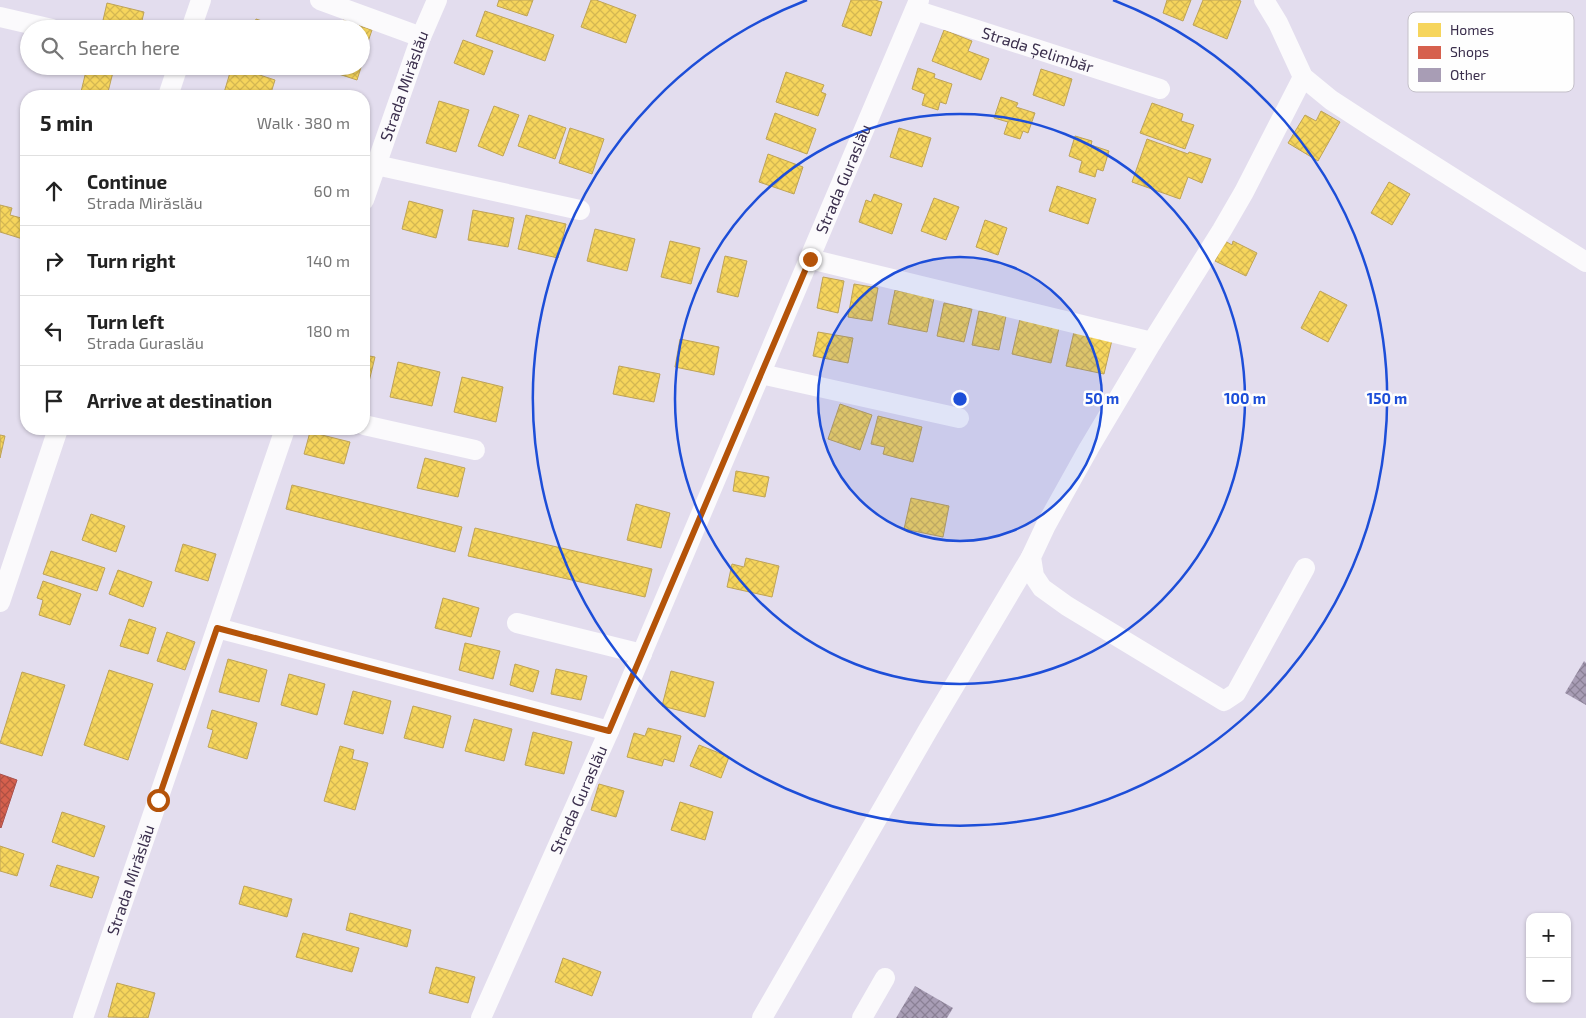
<!DOCTYPE html>
<meta charset="utf-8">
<style>
body{margin:0;font-family:"Exo 2",sans-serif;background:#f2f2f2;color:#222}
.controls{position:absolute;right:15px;bottom:15px;display:grid;overflow:hidden;border-radius:10px;box-shadow:0 1px 4px #0004}
.controls button{width:45px;height:45px;display:grid;place-items:center;padding:0;border:0;border-bottom:1px solid #e0e0e0;background:#fff;color:#222;font:25px sans-serif}
.stop{position:absolute;width:15px;height:15px;margin:-11px;border:4px solid #b45309;border-radius:50%;background:#fff}
.stop.end{background:#b45309;border-color:#fff;box-shadow:0 1px 5px #0008}
.list{margin:0;padding:0;list-style:none}
h2{display:flex;justify-content:space-between;align-items:center;height:65px;margin:0;padding:0 20px;font-size:21px}
h2 small{font-size:16px;font-weight:400;color:#767676}
.list li{display:grid;grid-template-columns:32px 1fr auto;gap:15px;align-items:center;box-sizing:border-box;height:70px;padding:0 20px;border-top:1px solid #e0e0e0}
.list b{display:block;font-size:19px;white-space:nowrap}
.list p{margin:0;font-size:16px;white-space:nowrap;color:#767676}
.list em{font-size:16px;font-style:normal;color:#767676}
.icon{flex:none;width:28px;height:28px;fill:none;stroke:currentColor;stroke-width:2;stroke-linecap:round;stroke-linejoin:round}
.map{position:relative;flex:none;width:1586px;height:1018px;overflow:hidden}
.search{position:absolute;background:#fff;box-shadow:0 1px 4px #0004;left:20px;top:20px;width:350px;height:55px;display:flex;align-items:center;gap:12px;box-sizing:border-box;padding:0 18px;border-radius:28px;color:#767676;font-size:19px}
.panel{position:absolute;background:#fff;box-shadow:0 1px 4px #0004;left:20px;top:90px;width:350px;height:345px;border-radius:20px}
.map>svg:first-child{display:block}
.homes{fill:url(#homes-cross-hatch);stroke:#bea358}
.shops{fill:url(#shops-cross-hatch);stroke:#a8514d}
.building{fill:url(#building-cross-hatch)}
.lines{fill:none;stroke-linecap:round;stroke-linejoin:round}
.minor{stroke:#fbfafc;stroke-width:20}
.route{stroke:#b45309;stroke-width:6}
.ring{fill:none;stroke:#1d4ed8;stroke-width:2.5}
.labels{text-anchor:middle;stroke-width:5;stroke-linejoin:round;paint-order:stroke}
.street-label{font-size:16px;fill:#3b2f4d;stroke:#fefefe}
.key{fill:#fefefe;stroke:#c4c0c9;stroke-width:1}
.key-label{font-size:14px;fill:#3b2f4d}
.centre{fill:#1d4ed8;stroke:#fefefe;stroke-width:2.5}
.ring-label{font-size:15px;text-anchor:middle;font-weight:bold;fill:#1d4ed8;stroke:#fefefe;stroke-width:5;stroke-linejoin:round;paint-order:stroke}
</style>
<div class="map">
<svg width="1586" height="1018" viewBox="0 0 1586 1018">
<defs>
<pattern id="homes-cross-hatch" width="8" height="8" patternUnits="userSpaceOnUse" patternTransform="scale(1.25)"><rect width="8" height="8" fill="#f6d55c"/><path d="M0 0l8 8M0 8l8-8" fill="none" stroke="#d4b752"/></pattern>
<pattern id="shops-cross-hatch" width="8" height="8" patternUnits="userSpaceOnUse" patternTransform="scale(1.25)"><rect width="8" height="8" fill="#d6604d"/><path d="M0 0l8 8M0 8l8-8" fill="none" stroke="#af5042"/></pattern>
<pattern id="building-cross-hatch" width="8" height="8" patternUnits="userSpaceOnUse" patternTransform="scale(1.25)"><rect width="8" height="8" fill="#a89db5"/><path d="M0 0l8 8M0 8l8-8" fill="none" stroke="#8a8095"/></pattern>
</defs>
<rect width="100%" height="100%" fill="#e3ddee"/>
<g class="homes">
<path d="M 499,0 L 533,0 L 527,16 L 497,6 Z"/>
<path d="M 591,0 L 596,0 L 636,15 L 626,43 L 581,27 Z"/>
<path d="M 851,0 L 875,0 L 882,2 L 871,36 L 842,26 Z"/>
<path d="M 1167,0 L 1191,0 L 1183,21 L 1163,13 Z"/>
<path d="M 1203,0 L 1238,0 L 1241,1 L 1227,39 L 1193,25 Z"/>
<path d="M 107,3 L 144,12 L 140,29 L 101,29 Z"/>
<path d="M 485,11 L 554,35 L 545,61 L 476,36 Z"/>
<path d="M 256,19 L 287,29 L 253,29 Z"/>
<path d="M 343,20 L 372,30 L 364,53 L 361,52 L 361,29 L 340,29 Z"/>
<path d="M 317,21 L 339,29 L 315,29 Z"/>
<path d="M 944,30 L 972,41 L 968,51 L 989,59 L 981,80 L 932,61 Z"/>
<path d="M 463,40 L 493,51 L 484,75 L 454,63 Z"/>
<path d="M 361,60 L 363,61 L 357,80 L 317,67 L 361,66 Z"/>
<path d="M 232,66 L 275,80 L 270,96 L 223,96 Z"/>
<path d="M 87,67 L 113,72 L 107,96 L 80,96 Z"/>
<path d="M 918,68 L 935,74 L 934,78 L 952,84 L 946,104 L 940,102 L 938,110 L 922,105 L 925,94 L 912,89 Z"/>
<path d="M 1041,69 L 1072,79 L 1064,106 L 1033,95 Z"/>
<path d="M 786,72 L 824,85 L 821,92 L 826,94 L 818,116 L 776,102 Z"/>
<path d="M 1001,97 L 1018,103 L 1016,107 L 1035,113 L 1028,133 L 1023,131 L 1020,139 L 1004,134 L 1008,122 L 994,118 Z"/>
<path d="M 439,101 L 469,110 L 456,152 L 426,143 Z"/>
<path d="M 1152,103 L 1183,114 L 1181,121 L 1194,125 L 1185,149 L 1140,133 Z"/>
<path d="M 494,106 L 519,115 L 503,156 L 478,146 Z"/>
<path d="M 1321,111 L 1340,122 L 1318,161 L 1288,143 L 1305,115 L 1316,121 Z"/>
<path d="M 775,113 L 816,129 L 807,154 L 766,139 Z"/>
<path d="M 529,115 L 566,128 L 555,159 L 518,146 Z"/>
<path d="M 570,128 L 604,139 L 592,174 L 559,163 Z"/>
<path d="M 899,128 L 931,138 L 922,167 L 890,157 Z"/>
<path d="M 1075,136 L 1092,141 L 1091,145 L 1109,151 L 1103,171 L 1097,169 L 1095,177 L 1079,172 L 1082,161 L 1069,156 Z"/>
<path d="M 1147,139 L 1188,154 L 1189,152 L 1211,159 L 1202,183 L 1188,177 L 1180,199 L 1132,182 Z"/>
<path d="M 768,154 L 803,167 L 794,194 L 759,182 Z"/>
<path d="M 1389,182 L 1410,194 L 1392,225 L 1371,213 Z"/>
<path d="M 1057,186 L 1096,199 L 1088,224 L 1049,211 Z"/>
<path d="M 874,194 L 902,204 L 892,234 L 859,222 L 866,200 L 871,202 Z"/>
<path d="M 934,198 L 959,207 L 946,240 L 921,231 Z"/>
<path d="M 409,201 L 443,210 L 436,238 L 402,229 Z"/>
<path d="M 0,205 L 12,208 L 10,215 L 25,219 L 26,214 L 26,240 L 0,232 Z"/>
<path d="M 473,210 L 514,218 L 508,247 L 468,240 Z"/>
<path d="M 526,215 L 566,224 L 558,258 L 518,249 Z"/>
<path d="M 985,220 L 1007,228 L 998,255 L 976,247 Z"/>
<path d="M 595,229 L 635,239 L 627,271 L 587,261 Z"/>
<path d="M 670,241 L 700,248 L 691,284 L 661,277 Z"/>
<path d="M 1225,241 L 1232,245 L 1233,241 L 1257,253 L 1246,276 L 1215,261 Z"/>
<path d="M 725,256 L 747,261 L 738,297 L 717,292 Z"/>
<path d="M 823,277 L 844,281 L 838,313 L 817,308 Z"/>
<path d="M 854,284 L 878,288 L 872,321 L 848,317 Z"/>
<path d="M 895,290 L 934,298 L 927,332 L 888,324 Z"/>
<path d="M 1320,291 L 1347,305 L 1328,342 L 1301,328 Z"/>
<path d="M 944,303 L 972,309 L 964,342 L 937,336 Z"/>
<path d="M 979,311 L 1006,316 L 999,350 L 972,345 Z"/>
<path d="M 1020,319 L 1059,328 L 1051,363 L 1012,354 Z"/>
<path d="M 818,332 L 853,338 L 848,363 L 813,356 Z"/>
<path d="M 1074,332 L 1112,340 L 1104,374 L 1066,366 Z"/>
<path d="M 680,339 L 719,347 L 714,375 L 675,367 Z"/>
<path d="M 364,355 L 375,357 L 367,390 L 364,390 Z"/>
<path d="M 398,362 L 440,372 L 432,406 L 390,397 Z"/>
<path d="M 619,366 L 660,374 L 654,402 L 613,394 Z"/>
<path d="M 462,377 L 503,387 L 496,422 L 454,412 Z"/>
<path d="M 840,404 L 872,415 L 860,450 L 828,439 Z"/>
<path d="M 878,416 L 922,427 L 913,462 L 883,454 L 885,447 L 871,444 Z"/>
<path d="M 310,432 L 350,442 L 344,464 L 304,454 Z"/>
<path d="M 0,435 L 5,436 L 0,458 Z"/>
<path d="M 425,458 L 465,468 L 458,497 L 417,488 Z"/>
<path d="M 736,471 L 769,477 L 765,497 L 733,491 Z"/>
<path d="M 292,485 L 462,527 L 455,552 L 286,509 Z"/>
<path d="M 911,498 L 949,506 L 943,537 L 904,529 Z"/>
<path d="M 636,504 L 670,513 L 661,548 L 627,540 Z"/>
<path d="M 91,514 L 125,526 L 116,552 L 82,540 Z"/>
<path d="M 475,528 L 652,569 L 645,597 L 468,556 Z"/>
<path d="M 183,544 L 216,554 L 208,581 L 175,571 Z"/>
<path d="M 51,551 L 105,568 L 97,591 L 43,574 Z"/>
<path d="M 746,558 L 779,566 L 772,597 L 727,587 L 732,564 L 744,567 Z"/>
<path d="M 118,570 L 152,582 L 143,607 L 109,594 Z"/>
<path d="M 43,581 L 81,594 L 70,625 L 39,615 L 43,600 L 37,598 Z"/>
<path d="M 443,598 L 479,608 L 471,637 L 435,628 Z"/>
<path d="M 129,619 L 156,628 L 148,654 L 120,646 Z"/>
<path d="M 167,632 L 195,642 L 185,670 L 157,661 Z"/>
<path d="M 465,643 L 500,651 L 493,679 L 459,670 Z"/>
<path d="M 228,659 L 267,670 L 259,702 L 219,692 Z"/>
<path d="M 515,664 L 539,671 L 533,692 L 510,685 Z"/>
<path d="M 556,669 L 587,676 L 581,700 L 551,694 Z"/>
<path d="M 109,670 L 153,684 L 128,760 L 84,745 Z"/>
<path d="M 671,671 L 714,682 L 705,717 L 662,706 Z"/>
<path d="M 22,672 L 65,685 L 42,756 L 0,743 Z"/>
<path d="M 289,674 L 325,684 L 317,715 L 281,705 Z"/>
<path d="M 353,691 L 391,701 L 383,734 L 344,724 Z"/>
<path d="M 413,706 L 451,716 L 443,748 L 404,738 Z"/>
<path d="M 212,710 L 257,723 L 247,759 L 208,747 L 213,730 L 207,728 Z"/>
<path d="M 474,719 L 512,729 L 504,761 L 465,751 Z"/>
<path d="M 648,728 L 681,736 L 674,762 L 664,759 L 662,766 L 627,757 L 634,733 L 645,736 Z"/>
<path d="M 533,732 L 572,742 L 564,774 L 525,765 Z"/>
<path d="M 699,745 L 729,757 L 721,778 L 690,766 Z"/>
<path d="M 340,746 L 354,750 L 352,759 L 368,763 L 355,810 L 324,801 Z"/>
<path d="M 599,784 L 624,791 L 616,817 L 591,810 Z"/>
<path d="M 680,802 L 713,812 L 705,840 L 671,830 Z"/>
<path d="M 62,812 L 105,826 L 94,857 L 52,842 Z"/>
<path d="M 0,846 L 24,854 L 17,876 L 0,871 Z"/>
<path d="M 57,865 L 99,877 L 92,898 L 50,886 Z"/>
<path d="M 244,886 L 292,899 L 287,917 L 239,904 Z"/>
<path d="M 350,913 L 411,930 L 407,947 L 346,930 Z"/>
<path d="M 303,933 L 359,948 L 352,972 L 296,957 Z"/>
<path d="M 563,958 L 601,972 L 592,996 L 555,982 Z"/>
<path d="M 436,967 L 475,977 L 468,1003 L 429,993 Z"/>
<path d="M 117,983 L 155,993 L 148,1018 L 108,1017 Z"/>
</g>
<path class="shops" d="M 0,774 L 17,780 L 1,828 L 0,827 Z"/>
<g class="building">
<path d="M 1584,661 L 1586,663 L 1586,705 L 1565,693 Z"/>
<path d="M 915,986 L 953,1008 L 947,1018 L 896,1018 Z"/>
</g>
<g class="lines">
<g class="minor">
<path d="M 320,0 L 421,37"/>
<path d="M 1264,0 L 1278,23 L 1303,77 L 1331,100 L 1374,128 L 1586,262"/>
<path id="s1" d="M 915,10 L 1160,89"/>
<path d="M 0,17 L 52,29"/>
<path d="M 191,29 L 201,0"/>
<path d="M 1303,77 L 1244,192 L 1222,230 L 1152,342 L 1089,448 L 1046,525 L 1031,557 L 1034,576 L 1042,588 L 1067,606 L 1224,701 L 1236,693 L 1305,568"/>
<path d="M 168,96 L 178,66"/>
<path d="M 376,165 L 580,210"/>
<path id="s2" d="M 364,200 L 421,37 L 437,0"/>
<path d="M 810,259 L 1152,342"/>
<path d="M 761,374 L 959,418"/>
<path d="M 364,425 L 475,450"/>
<path d="M 0,602 L 58,429"/>
<path d="M 517,623 L 642,654"/>
<path d="M 217,628 L 609,731"/>
<path id="s3" d="M 83,1018 L 285,429"/>
<path id="s4" d="M 481,1018 L 609,731 L 919,0"/>
<path d="M 762,1018 L 928,730 L 1031,557"/>
<path d="M 862,1018 L 885,978"/>
</g>
</g>
<g class="lines">
<path class="route" d="M 158,800 L 217,628 L 609,731 L 810,259"/>
</g>
<circle cx="960" cy="399" r="142" fill="#1d4ed8" fill-opacity=".12"/>
<g class="ring">
<circle cx="960" cy="399" r="142"/>
<circle cx="960" cy="399" r="285"/>
<path d="M1113 0A427 427 0 1 1 807 0"/>
</g>
<g class="labels">
<g class="street-label">
<text dy="6" stroke="none"><textPath href="#s1" startOffset="129">Strada Șelimbăr</textPath></text>
<text dy="6" stroke="none"><textPath href="#s2" startOffset="121">Strada Mirăslău</textPath></text>
<text dy="6" stroke="none"><textPath href="#s4" startOffset="914">Strada Guraslău</textPath></text>
<text dy="6" stroke="none"><textPath href="#s4" startOffset="239">Strada Guraslău</textPath></text>
<text dy="6" stroke="none"><textPath href="#s3" startOffset="146">Strada Mirăslău</textPath></text>
</g>
</g>
<rect x="1408" y="12" width="166" height="80" rx="8" class="key"/>
<rect x="1418" y="23" width="23" height="14" fill="#f6d55c"/>
<rect x="1418" y="46" width="23" height="13" fill="#d6604d"/>
<rect x="1418" y="68" width="23" height="14" fill="#a89db5"/>
<g class="key-label">
<text x="1450" y="35">Homes</text>
<text x="1450" y="57">Shops</text>
<text x="1450" y="80">Other</text>
</g>
<circle cx="960" cy="399" r="8" class="centre"/>
<g class="ring-label">
<text x="1102" y="404">50 m</text>
<text x="1245" y="404">100 m</text>
<text x="1387" y="404">150 m</text>
</g>
</svg>
<div class="controls">
<button>+</button>
<button>−</button>
</div>
<div class="stop" style="left:158px;top:800px"></div>
<div class="stop end" style="left:810px;top:259px"></div>
<div class="search"><svg class="icon" aria-label="search" viewBox="0 0 24 24"><circle cx="10" cy="10" r="6"/><path d="M15 15l6 6"/></svg>Search here</div>
<section class="panel">
<h2>5 min<small>Walk · 380 m</small></h2>
<ul class="list">
<li><svg class="icon" aria-label="ahead" viewBox="0 0 24 24"><path d="M12 20V5M6 11l6-6 6 6"/></svg><div><b>Continue</b><p>Strada Mirăslău</p></div><em>60 m</em></li>
<li><svg class="icon" aria-label="right" viewBox="0 0 24 24"><path d="M7 20v-9h11M14 6l5 5-5 5"/></svg><div><b>Turn right</b></div><em>140 m</em></li>
<li><svg class="icon" aria-label="left" viewBox="0 0 24 24"><path d="M17 20v-9H6M10 6l-5 5 5 5"/></svg><div><b>Turn left</b><p>Strada Guraslău</p></div><em>180 m</em></li>
<li><svg class="icon" aria-label="arrive" viewBox="0 0 24 24"><path d="M6 21V4h12l-3 4 3 4H6"/></svg><div><b>Arrive at destination</b></div></li>
</ul>
</section>
</div>
